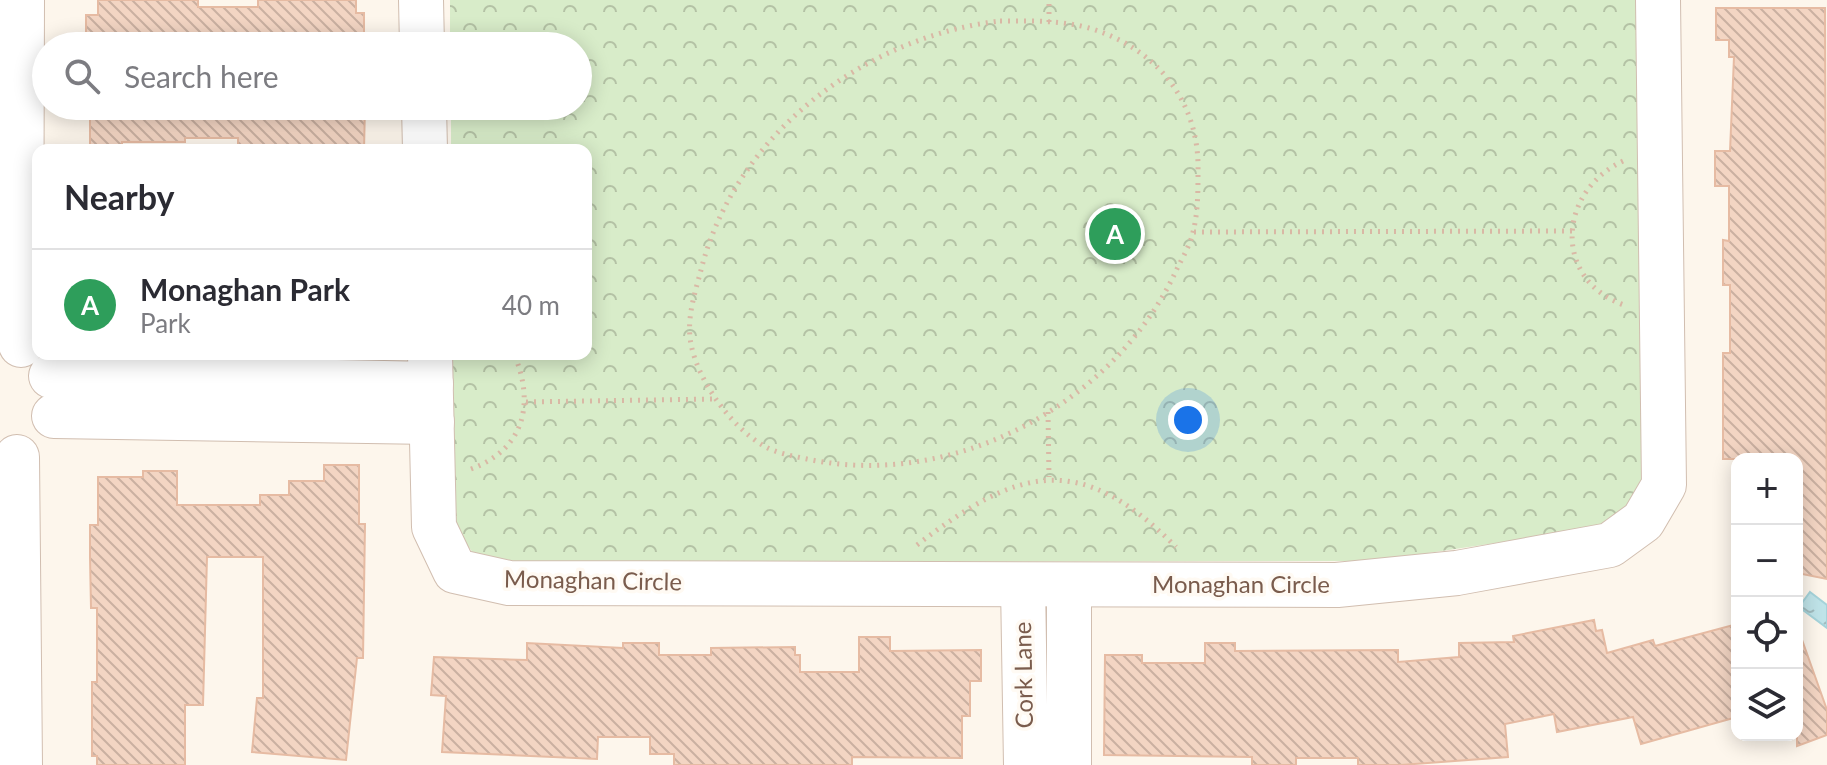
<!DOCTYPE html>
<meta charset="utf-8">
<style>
body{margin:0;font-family:Lato,sans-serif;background:#f7f7f7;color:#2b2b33}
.controls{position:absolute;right:24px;bottom:24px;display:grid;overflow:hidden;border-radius:16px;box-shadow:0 4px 20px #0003}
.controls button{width:72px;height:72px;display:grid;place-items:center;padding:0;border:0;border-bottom:2px solid #e1e1e2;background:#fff;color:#2b2b33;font:40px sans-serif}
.you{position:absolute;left:1188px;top:420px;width:28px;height:28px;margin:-20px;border:6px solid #fff;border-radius:50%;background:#1a73e8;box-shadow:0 0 0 12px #1a73e833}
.badge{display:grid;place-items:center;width:52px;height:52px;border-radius:50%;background:#0f766e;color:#fff;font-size:26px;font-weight:700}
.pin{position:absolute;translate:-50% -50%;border:4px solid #fff;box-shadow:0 2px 8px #0006}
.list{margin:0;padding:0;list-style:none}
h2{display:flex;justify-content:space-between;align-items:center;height:104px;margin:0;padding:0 32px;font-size:34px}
h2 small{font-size:26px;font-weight:400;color:#7c7c81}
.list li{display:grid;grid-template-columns:52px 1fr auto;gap:24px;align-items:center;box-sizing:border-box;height:112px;padding:0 32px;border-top:2px solid #e1e1e2}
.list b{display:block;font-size:30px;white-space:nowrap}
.list p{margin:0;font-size:26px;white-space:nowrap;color:#7c7c81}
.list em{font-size:26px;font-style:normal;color:#7c7c81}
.icon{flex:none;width:44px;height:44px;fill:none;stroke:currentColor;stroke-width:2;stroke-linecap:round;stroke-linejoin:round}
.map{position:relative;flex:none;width:1827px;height:765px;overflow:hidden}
.search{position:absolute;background:#fff;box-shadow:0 4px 20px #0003;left:32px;top:32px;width:560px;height:88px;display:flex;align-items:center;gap:20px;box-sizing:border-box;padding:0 28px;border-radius:44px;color:#7c7c81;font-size:30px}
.panel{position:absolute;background:#fff;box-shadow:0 4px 20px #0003;left:32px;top:144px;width:560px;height:216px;border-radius:16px}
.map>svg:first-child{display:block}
.park{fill:url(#park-crowns)}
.water{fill:url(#water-ripples);stroke:#a5d3da;stroke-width:2}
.building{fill:url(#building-back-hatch);stroke:#e6bba3;stroke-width:2}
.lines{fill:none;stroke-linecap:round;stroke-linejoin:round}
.minor-casing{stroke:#d1beb0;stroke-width:46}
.path{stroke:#d9b8a5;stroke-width:5;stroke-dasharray:2 6;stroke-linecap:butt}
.minor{stroke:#fff;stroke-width:44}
.labels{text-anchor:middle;stroke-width:7;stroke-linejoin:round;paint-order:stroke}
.street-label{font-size:24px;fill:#7a5c4d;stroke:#fffaf3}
</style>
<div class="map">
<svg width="1827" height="765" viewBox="0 0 1827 765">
<defs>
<pattern id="park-crowns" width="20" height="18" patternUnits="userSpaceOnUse" patternTransform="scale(2)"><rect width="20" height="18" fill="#d8ecc9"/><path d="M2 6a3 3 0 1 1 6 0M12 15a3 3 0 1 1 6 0" fill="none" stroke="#b4c2a5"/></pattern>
<pattern id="water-ripples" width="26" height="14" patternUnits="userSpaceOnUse" patternTransform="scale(2)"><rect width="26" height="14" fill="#bfe3e8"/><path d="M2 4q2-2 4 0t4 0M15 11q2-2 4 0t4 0" fill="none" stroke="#a0bbbe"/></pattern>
<pattern id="building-back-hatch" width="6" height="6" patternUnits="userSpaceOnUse" patternTransform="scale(2)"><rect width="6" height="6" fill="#f3d5c3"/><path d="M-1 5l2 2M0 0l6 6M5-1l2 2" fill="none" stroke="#cab0a1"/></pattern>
</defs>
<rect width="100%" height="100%" fill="#fdf6ec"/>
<path class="park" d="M 450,0 L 1641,0 L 1647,477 L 1635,506 L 1604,527 L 1374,561 L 520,562 L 473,553 L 454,526 L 453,354 L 586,354 L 586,150 L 451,150 L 451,106 L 578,106 L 578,46 L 450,46 Z"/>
<path class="water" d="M 1810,592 L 1827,605 L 1827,628 L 1799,607 Z"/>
<g class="building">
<path d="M 98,0 L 198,0 L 198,7 L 258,7 L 258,0 L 356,0 L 356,13 L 364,13 L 364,46 L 86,46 L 86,15 L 98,15 Z"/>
<path d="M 1716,8 L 1825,8 L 1827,579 L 1797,573 L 1797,459 L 1723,459 L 1723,353 L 1730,353 L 1730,285 L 1723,285 L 1723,240 L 1729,241 L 1729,186 L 1715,186 L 1715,151 L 1730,151 L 1734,57 L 1729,57 L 1729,40 L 1716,40 Z"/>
<path d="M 100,106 L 365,106 L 364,150 L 238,150 L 238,138 L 185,138 L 185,142 L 122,142 L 122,148 L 90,148 L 90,118 L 100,118 Z"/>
<path d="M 324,465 L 359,465 L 359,524 L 365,524 L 363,658 L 357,658 L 346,760 L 252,752 L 257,698 L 263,698 L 263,557 L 207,557 L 203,705 L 185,705 L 185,765 L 97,765 L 97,756 L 92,756 L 92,682 L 97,682 L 97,608 L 91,608 L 90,557 L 90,525 L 98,525 L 98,477 L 143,477 L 143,471 L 177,471 L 177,505 L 260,505 L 260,495 L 289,495 L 289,481 L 324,481 Z"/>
<path d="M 1594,620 L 1596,631 L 1602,630 L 1607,653 L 1653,640 L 1655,646 L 1737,624 L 1737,717 L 1641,744 L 1633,717 L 1557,732 L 1554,714 L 1505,724 L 1508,757 L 1401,765 L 1358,765 L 1358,758 L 1296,758 L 1296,765 L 1252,765 L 1252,757 L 1104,755 L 1105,655 L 1142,655 L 1142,663 L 1205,663 L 1205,643 L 1235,643 L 1235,651 L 1398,650 L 1398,662 L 1459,657 L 1459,643 L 1514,642 L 1513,636 Z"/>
<path d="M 859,637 L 890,637 L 890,651 L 981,650 L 981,681 L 970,681 L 970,716 L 962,716 L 962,758 L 852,757 L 852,765 L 674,765 L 674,754 L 650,754 L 650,737 L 598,737 L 597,759 L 442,752 L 446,696 L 431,695 L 434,657 L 527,660 L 527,643 L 623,648 L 623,643 L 659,643 L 659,655 L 711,655 L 711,648 L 795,647 L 795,655 L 800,655 L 800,672 L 859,672 Z"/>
<path d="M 1797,637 L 1801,637 L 1827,710 L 1827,735 L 1797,746 Z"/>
</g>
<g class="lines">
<defs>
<g id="minor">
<path d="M 421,0 L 422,46"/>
<path d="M 424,106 L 425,150"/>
<path d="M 21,345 L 22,0"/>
<path d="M 430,354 L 434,527 L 455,571 L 509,583 L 1337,585 L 1457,573 L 1610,545 L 1643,521 L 1664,485 L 1658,0"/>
<path d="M 51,376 L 431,384"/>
<path d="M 54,416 L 432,422"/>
<path d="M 17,457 L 20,765"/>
<path d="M 1023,585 L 1026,765"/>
<path d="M 1069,585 L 1069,765"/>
</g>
</defs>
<use href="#minor" class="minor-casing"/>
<g class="path">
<path d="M 1000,21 C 1030,21 1060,20 1089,28 C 1157,48 1200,102 1198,172 C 1198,191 1198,213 1193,232 C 1190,246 1181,260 1175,273 C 1112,406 951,490 807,459 C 792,456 776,453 764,446 C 731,427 698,381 691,344 C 686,319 695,293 701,270 C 735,135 863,37 1000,21 Z"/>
<path d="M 1049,22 L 1049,0"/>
<path d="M 1623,161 C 1557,192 1553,280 1624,305"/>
<path d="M 1194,232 L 1573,231"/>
<path d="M 526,402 L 717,399"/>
<path d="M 1048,412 L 1049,477"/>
<path d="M 471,469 C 525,449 535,403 514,354"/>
<path d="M 917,545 C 1017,468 1079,449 1176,547"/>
</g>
<use href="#minor" class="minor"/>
</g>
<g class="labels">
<g class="street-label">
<text transform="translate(593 581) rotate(1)" y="8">Monaghan Circle</text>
<text x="1241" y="593">Monaghan Circle</text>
<text transform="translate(1024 675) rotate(-91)" y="8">Cork Lane</text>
</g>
</g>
</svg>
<div class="controls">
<button>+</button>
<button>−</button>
<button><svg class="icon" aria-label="locate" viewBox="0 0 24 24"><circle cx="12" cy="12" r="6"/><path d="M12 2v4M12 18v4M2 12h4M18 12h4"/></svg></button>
<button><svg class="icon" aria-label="layers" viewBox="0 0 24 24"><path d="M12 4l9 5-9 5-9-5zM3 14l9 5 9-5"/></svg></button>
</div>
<div class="you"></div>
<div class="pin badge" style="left:1115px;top:234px;background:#2e9e5b">A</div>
<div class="search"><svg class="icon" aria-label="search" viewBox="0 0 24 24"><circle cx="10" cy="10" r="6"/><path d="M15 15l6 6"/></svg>Search here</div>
<section class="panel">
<h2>Nearby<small></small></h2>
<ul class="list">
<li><span class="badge" style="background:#2e9e5b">A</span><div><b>Monaghan Park</b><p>Park</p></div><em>40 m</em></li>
</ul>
</section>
</div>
